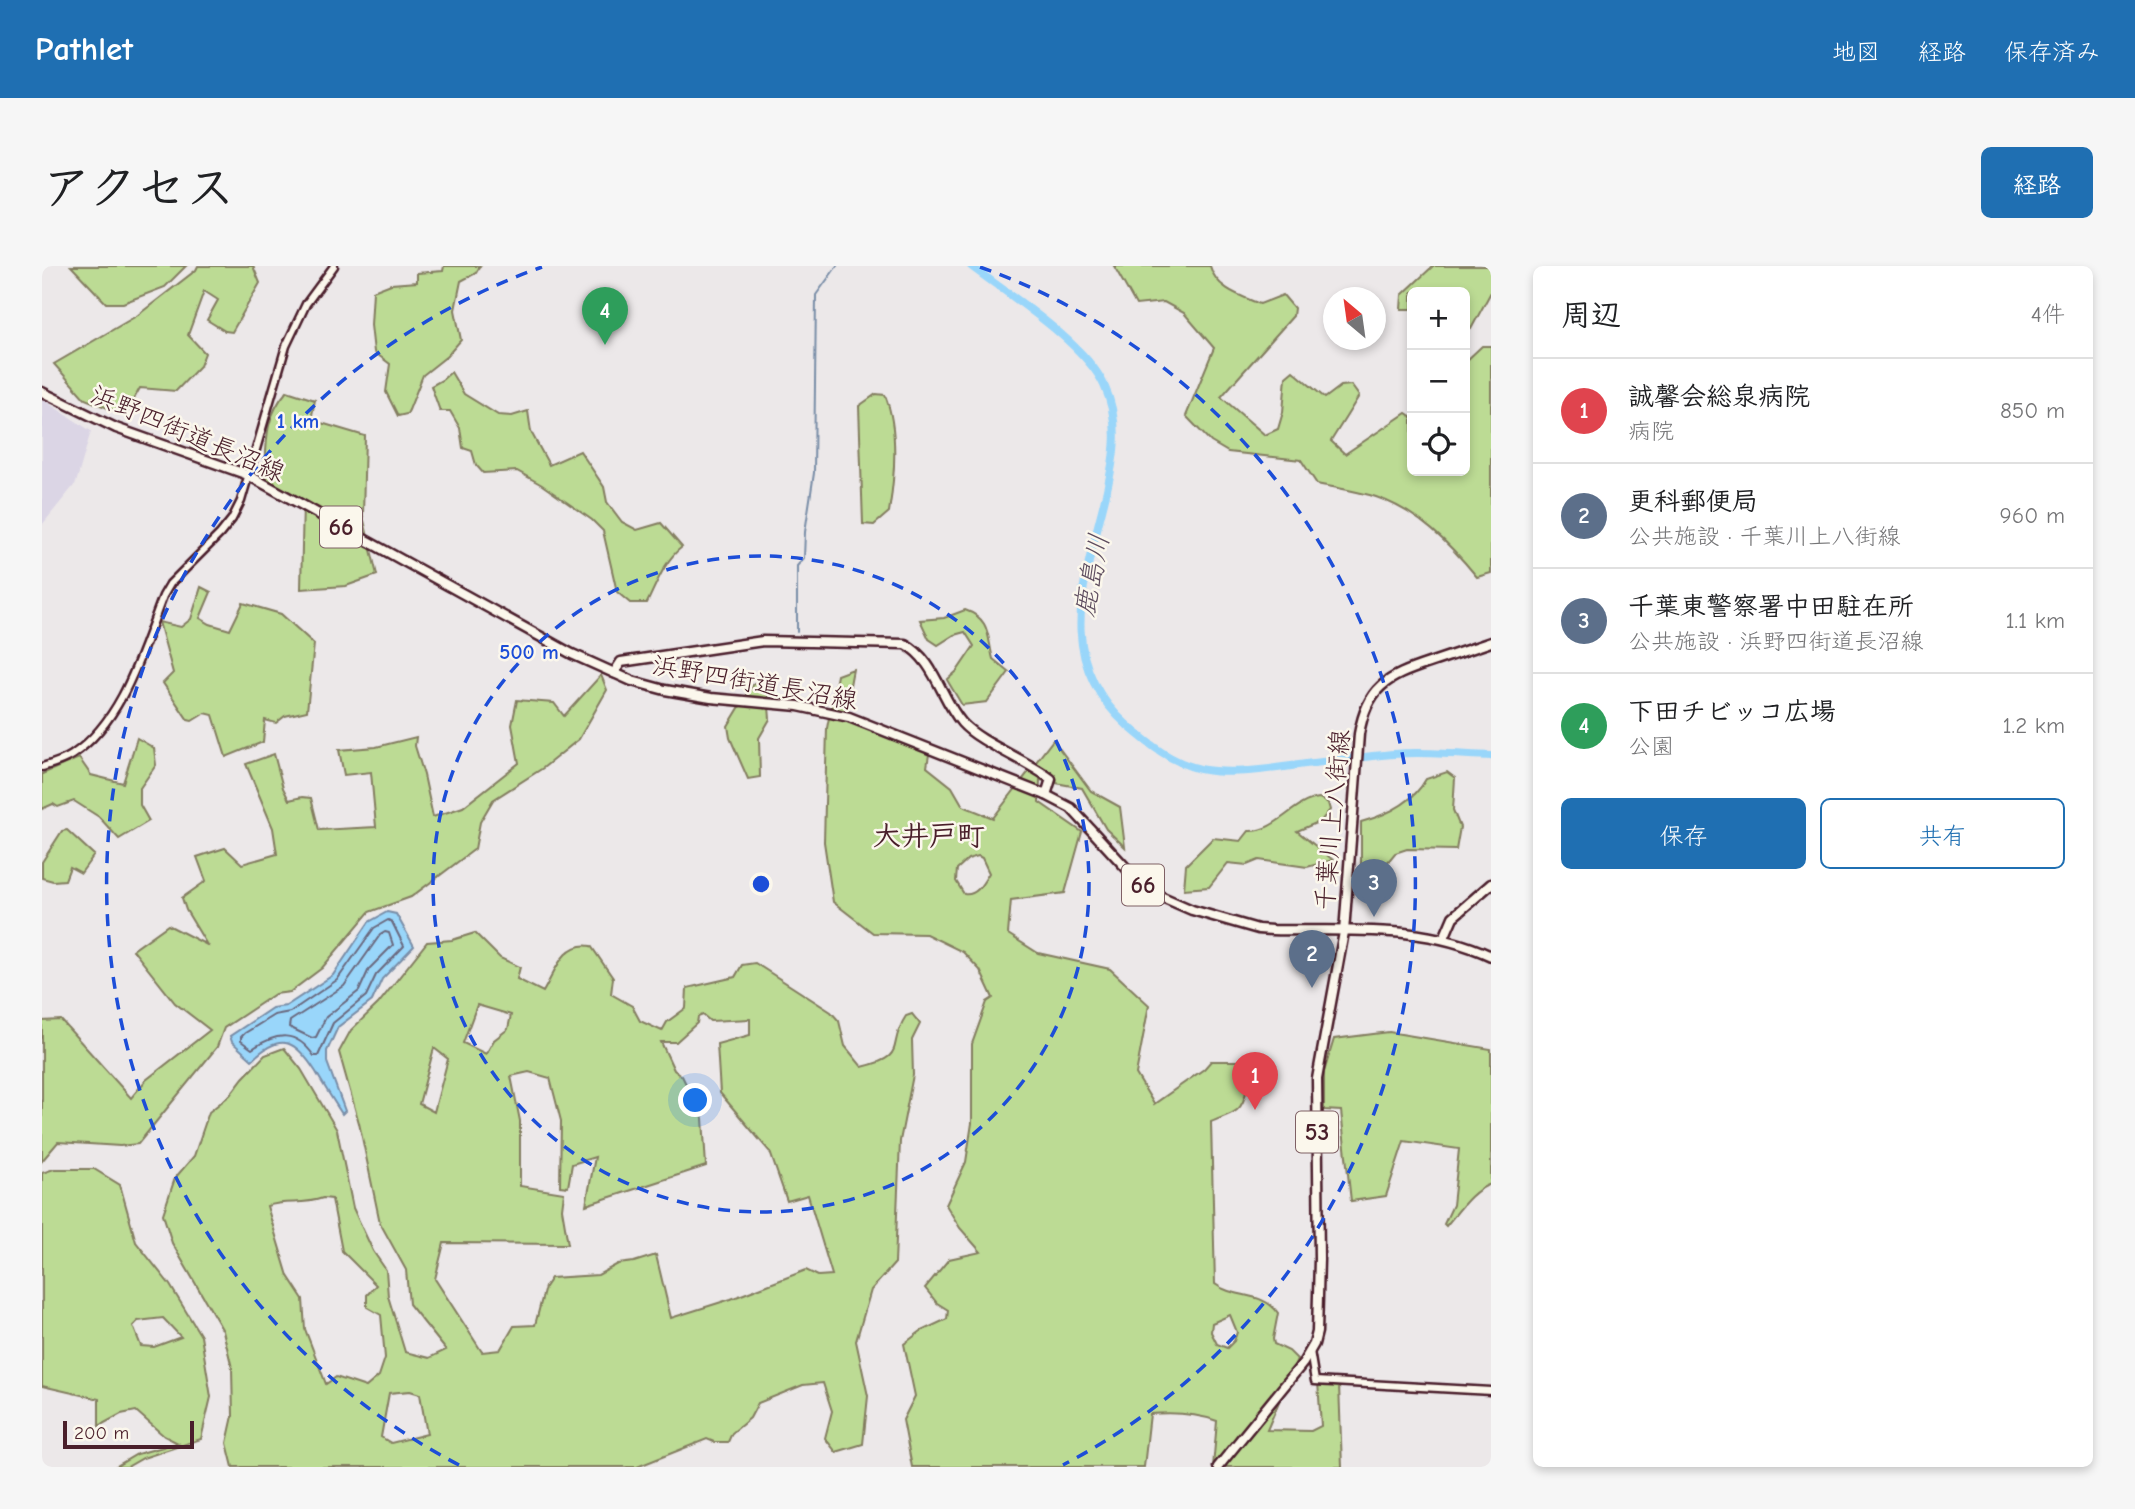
<!DOCTYPE html>
<html lang="ja">
<meta charset="utf-8">
<style>
body{margin:0;font-family:"Comic Neue","Klee One",sans-serif;background:#f6f6f6;color:#202124}
.controls{position:absolute;right:21px;top:21px;display:grid;overflow:hidden;border-radius:10px;box-shadow:0 4px 10px #0003}
.controls button{width:63px;height:63px;display:grid;place-items:center;padding:0;border:0;border-bottom:2px solid #e0e0e0;background:#fff;color:#202124;font:35px sans-serif}
.compass{position:absolute;left:1281px;top:21px;width:63px;height:63px;border-radius:50%;background:#fff;box-shadow:0 4px 10px #0003;rotate:331deg}
.scale{position:absolute;left:21px;bottom:18px;width:131px;box-sizing:border-box;padding-left:7px;border:4px solid #4a1f2b;border-top:0;font-size:19px;line-height:24px;white-space:nowrap;color:#4a1f2b;-webkit-text-stroke:5px #fbf7ec;paint-order:stroke}
.you{position:absolute;left:654px;top:835px;width:24px;height:24px;margin:-18px;border:5px solid #fff;border-radius:50%;background:#1a73e8;box-shadow:0 0 0 10px #1a73e833}
.badge{display:grid;place-items:center;width:46px;height:46px;border-radius:50%;background:#1f6fb2;color:#fff;font-size:23px;font-weight:700}
.pin{position:absolute;translate:-50% -58px;filter:drop-shadow(0 2px 4px #0008)}
.pin::after{content:'';position:absolute;top:37px;width:24px;height:21px;background:inherit;clip-path:polygon(0 0,100% 0,50% 100%)}
.list{margin:0;padding:0;list-style:none}
h2{display:flex;justify-content:space-between;align-items:center;height:91px;margin:0;padding:0 28px;font-size:30px}
h2 small{font-size:23px;font-weight:400;color:#757577}
.list li{display:grid;grid-template-columns:46px 1fr auto;gap:21px;align-items:center;box-sizing:border-box;height:105px;padding:0 28px;border-top:2px solid #e0e0e0}
.list b{display:block;font-size:26px;white-space:nowrap}
.list p{margin:0;font-size:23px;white-space:nowrap;color:#757577}
.list em{font-size:23px;font-style:normal;color:#757577}
.actions{display:flex;gap:14px;padding:21px 28px}
.actions a{flex:1;padding:16px 0;border:2px solid #1f6fb2;border-radius:10px;text-align:center;font-size:24px;color:#1f6fb2}
.actions .main{background:#1f6fb2;color:#fff}
.icon{flex:none;width:38px;height:38px;fill:none;stroke:currentColor;stroke-width:2;stroke-linecap:round;stroke-linejoin:round}
.map{position:relative;flex:none;width:1449px;height:1201px;overflow:hidden;border-radius:10px}
header{display:flex;align-items:center;gap:42px;box-sizing:border-box;height:98px;padding:0 35px;background:#1f6fb2;color:#fff}
header strong{font-size:33px}
nav{display:flex;gap:38px;margin-inline-start:auto;font-size:24px}
.intro{display:flex;align-items:center;justify-content:space-between;box-sizing:border-box;height:168px;padding:0 42px}
h1{margin:0;font-size:49px}
.button{padding:18px 32px;border-radius:10px;background:#1f6fb2;color:#fff;font-size:24px;font-weight:700}
main{display:flex;gap:42px;padding:0 42px}
aside{flex:1;background:#fff;border-radius:10px;box-shadow:0 4px 10px #0003}
.map>svg:first-child{display:block}
.built{fill:#dbd5e5}
.green{fill:#bcdb94;stroke:#837d60;stroke-width:2;fill-rule:evenodd}
.water{fill:#99d6fa;stroke:#798da7;stroke-width:2}
.lines{fill:none;stroke-linecap:round;stroke-linejoin:round}
.shore{stroke:#6a687e;stroke-width:2}
.stream{stroke:#798da7;stroke-width:2}
.river{stroke:#99d6fa;stroke-width:8}
.tertiary-casing{stroke:#4a1f2b;stroke-width:11}
.primary-casing{stroke:#4a1f2b;stroke-width:13}
.tertiary{stroke:#fbf7ec;stroke-width:6}
.primary{stroke:#fbf7ec;stroke-width:8}
.ring{fill:none;stroke:#1d4ed8;stroke-width:3.5;stroke-dasharray:12 9}
.labels{text-anchor:middle;stroke-width:5;stroke-linejoin:round;paint-order:stroke}
.shield{fill:#fbf7ec;stroke:#7f6065;stroke-width:2}
.shield-label{font-size:24px;font-weight:bold;fill:#4a1f2b}
.street-label{font-size:26px;fill:#4a1f2b;stroke:#fbf7ec}
.water-label{font-size:28px;font-style:italic;fill:#5e4d5f;stroke:#fbf7ec}
.neighbourhood-label{font-size:28px;font-weight:bold;fill:#4a1f2b;stroke:#fbf7ec}
.centre{fill:#1d4ed8;stroke:#fbf7ec;stroke-width:3.5}
.ring-label{font-size:21px;text-anchor:middle;font-weight:bold;fill:#1d4ed8;stroke:#fbf7ec;stroke-width:5;stroke-linejoin:round;paint-order:stroke}
</style>
<header>
<strong>Pathlet</strong>
<nav><a>地図</a><a>経路</a><a>保存済み</a></nav>
</header>
<div class="intro"><h1>アクセス</h1><a class="button">経路</a></div>
<main>
<div class="map">
<svg width="1449" height="1201" viewBox="0 0 1449 1201">
<rect width="100%" height="100%" fill="#ece8e9"/>
<filter id="ink" filterUnits="userSpaceOnUse"><feTurbulence type="fractalNoise" baseFrequency=".0143" numOctaves="2"/><feDisplacementMap in="SourceGraphic" scale="14" xChannelSelector="R" yChannelSelector="G"/><feConvolveMatrix kernelMatrix="1 2 1 2 8 2 1 2 1" color-interpolation-filters="sRGB"/></filter>
<g filter="url(#ink)">
<path class="built" d="M 0,133 L 49,165 L 34,217 L 0,259 Z"/>
<g class="green">
<path d="M 29,0 L 144,0 L 123,21 L 81,37 L 64,37 Z"/>
<path d="M 156,0 L 211,0 L 218,17 L 190,66 L 183,65 L 165,54 L 176,34 L 162,25 L 146,69 L 163,87 L 158,100 L 134,125 L 98,122 L 83,149 L 43,133 L 12,98 L 96,49 L 154,4 Z"/>
<path d="M 402,0 L 438,0 L 434,7 L 419,15 L 413,44 L 419,74 L 405,90 L 381,109 L 367,144 L 365,148 L 356,150 L 344,126 L 348,98 L 332,86 L 329,59 L 331,25 L 349,18 L 375,16 L 375,7 L 401,5 Z"/>
<path d="M 1072,0 L 1168,0 C 1174,23 1199,30 1218,38 L 1241,29 L 1252,42 L 1251,50 L 1179,131 L 1223,169 L 1236,163 L 1241,146 L 1244,111 L 1251,105 L 1283,132 L 1299,120 L 1309,119 L 1317,130 L 1289,175 L 1303,188 L 1364,147 L 1370,151 L 1370,205 L 1423,205 L 1423,96 L 1440,80 L 1449,80 L 1449,307 L 1435,311 C 1408,278 1376,245 1334,231 C 1315,225 1294,222 1275,218 L 1259,194 L 1186,186 L 1169,176 L 1144,150 L 1172,82 L 1142,47 L 1122,36 L 1094,39 Z"/>
<path d="M 1391,0 L 1449,0 L 1449,26 L 1429,63 L 1423,61 L 1423,26 L 1370,26 L 1370,43 L 1359,43 L 1360,29 Z"/>
<path d="M 409,106 L 422,128 L 456,149 L 470,150 L 486,145 L 489,166 L 507,199 L 538,185 L 562,221 L 565,236 L 580,256 L 595,264 L 619,257 L 640,281 C 622,295 615,317 605,337 L 588,337 L 575,326 L 561,265 L 550,254 L 500,219 L 475,205 L 441,207 L 434,199 L 430,185 L 421,182 L 418,162 L 408,145 L 398,145 L 389,120 L 400,114 Z"/>
<path d="M 245,125 L 273,134 L 269,154 L 323,170 L 321,250 L 335,309 L 304,320 L 259,323 L 261,236 L 250,228 L 223,217 C 225,180 220,154 245,125 Z"/>
<path d="M 834,128 L 843,129 C 857,164 853,209 847,246 L 832,259 L 821,258 L 817,140 Z"/>
<path d="M 159,321 L 169,326 L 158,352 L 168,358 L 188,364 L 201,337 L 239,348 L 272,378 L 265,445 L 243,450 L 234,457 L 223,454 L 221,476 L 184,491 L 171,449 L 163,447 L 150,455 L 146,454 L 121,417 L 131,407 L 117,356 L 139,361 L 149,353 Z"/>
<path d="M 923,344 C 949,353 945,370 951,393 L 967,406 L 945,436 L 920,439 L 905,414 L 915,405 L 932,380 L 923,366 L 912,369 L 896,379 L 887,373 L 878,354 L 902,352 Z"/>
<path d="M 811,403 L 802,451 L 839,468 L 888,482 L 885,501 L 910,521 L 921,540 L 951,552 L 1011,474 L 1049,525 L 1078,541 L 1083,581 L 1064,563 L 1040,522 L 998,514 L 997,536 L 1040,566 L 1023,627 L 969,634 L 966,668 L 996,687 L 1068,703 L 1107,739 L 1094,808 L 1112,838 L 1162,803 L 1169,795 L 1206,795 C 1207,808 1206,835 1195,844 C 1189,849 1177,852 1169,856 L 1173,1018 C 1192,1033 1221,1025 1236,1047 L 1231,1073 L 1232,1078 L 1247,1085 L 1255,1093 L 1225,1164 L 1269,1165 L 1279,1160 L 1276,1116 L 1297,1118 L 1300,1201 L 1171,1201 L 1175,1155 C 1153,1147 1132,1146 1108,1148 L 1102,1201 L 870,1201 L 861,1154 L 873,1130 L 862,1078 L 879,1065 L 905,1053 L 906,1044 L 895,1037 L 883,1022 L 907,993 L 939,986 L 918,962 L 904,939 L 924,896 L 930,857 L 930,778 L 945,736 L 951,732 L 938,704 L 921,686 L 884,668 L 831,667 L 791,636 L 782,576 L 785,462 L 795,409 ZM 936,590 L 940,592 L 947,607 C 941,617 935,630 922,628 L 914,615 L 915,603 L 926,593 ZM 1188,1049 L 1195,1066 L 1192,1075 L 1185,1082 L 1175,1078 L 1169,1066 L 1170,1057 Z"/>
<path d="M 559,409 L 565,424 L 537,473 L 501,502 L 451,534 L 438,556 L 433,583 L 369,631 L 327,646 L 280,702 L 248,726 L 233,728 L 182,762 L 175,781 L 96,878 L 78,880 L 16,876 L 0,895 L 0,755 L 19,754 L 89,832 L 104,814 L 168,764 L 133,737 L 91,684 L 126,659 L 165,679 L 144,644 L 140,632 L 164,615 L 155,591 L 183,582 L 200,598 L 235,588 L 231,562 L 204,498 L 232,488 L 241,522 L 247,534 L 260,531 L 269,532 L 277,564 L 334,561 L 329,506 L 302,509 L 297,484 L 334,481 L 374,471 L 373,480 L 382,509 L 391,551 L 421,541 L 477,497 L 470,459 L 475,434 L 512,437 L 522,450 Z"/>
<path d="M 719,413 L 725,415 L 728,453 L 717,472 L 718,511 L 706,513 L 688,472 L 686,460 L 711,419 Z"/>
<path d="M 95,472 L 112,482 L 114,499 L 98,522 L 98,539 L 107,555 L 77,573 L 57,551 L 32,535 L 16,541 L 11,538 L 0,543 L 0,508 L 37,492 L 49,509 L 81,517 Z"/>
<path d="M 1405,506 L 1413,512 L 1411,544 L 1418,561 L 1414,584 L 1365,583 L 1353,587 L 1336,608 L 1323,609 L 1319,605 L 1319,556 C 1345,549 1371,537 1384,513 Z"/>
<path d="M 1277,532 L 1286,537 L 1288,544 L 1279,555 L 1255,565 L 1291,594 L 1265,601 L 1217,594 L 1205,599 L 1186,597 L 1167,621 L 1142,623 L 1144,599 L 1171,572 L 1199,575 L 1207,565 C 1234,566 1251,535 1277,532 Z"/>
<path d="M 25,564 L 52,589 L 39,607 L 28,601 L 23,614 L 11,615 L 0,612 L 0,596 L 20,565 Z"/>
<path d="M 433,667 L 458,692 L 478,701 L 475,713 L 501,726 C 513,706 521,675 549,680 L 571,712 L 569,728 L 590,740 L 598,755 L 620,765 L 625,756 L 644,742 L 645,722 L 693,711 L 700,699 L 713,697 L 789,746 L 797,755 L 803,780 L 820,801 C 867,790 844,780 864,750 L 870,748 L 878,758 L 870,774 L 871,809 L 858,875 L 853,997 L 829,1024 L 814,1075 L 826,1130 L 821,1178 L 794,1186 L 783,1172 L 790,1145 L 781,1117 L 761,1119 L 716,1137 L 708,1152 L 690,1167 L 686,1176 L 672,1176 L 665,1173 L 595,1201 L 191,1201 L 185,1177 L 191,1150 L 190,1102 L 181,1065 L 130,977 L 121,948 L 133,912 L 152,890 L 167,846 L 188,829 L 201,812 L 223,789 L 242,782 L 259,803 L 295,864 L 311,942 L 331,985 L 344,1004 L 346,1030 L 363,1086 L 387,1092 L 404,1084 L 367,1038 L 364,1004 L 338,957 L 317,857 L 297,786 L 309,764 L 336,738 L 385,676 L 410,674 ZM 435,739 L 469,749 L 466,763 L 452,774 L 444,788 L 421,777 ZM 661,749 L 668,755 L 708,753 L 708,769 L 675,778 L 678,827 L 728,886 L 745,935 L 766,929 L 790,1009 L 776,1010 L 764,1004 L 689,1033 L 629,1052 L 614,989 L 592,996 L 576,998 L 556,1009 L 509,1012 L 503,1021 L 493,1059 L 472,1060 L 458,1084 L 440,1086 L 393,1013 L 402,977 L 526,978 L 520,943 L 522,927 L 478,920 L 478,855 L 469,810 L 487,806 L 508,812 L 519,855 L 518,920 L 526,921 L 530,898 L 553,891 L 544,939 L 664,900 L 661,852 L 640,810 L 632,804 L 619,776 L 634,776 L 655,757 L 656,751 ZM 392,782 L 406,793 L 392,846 L 377,838 ZM 281,932 L 290,933 L 300,985 L 334,1019 L 325,1029 L 325,1041 L 339,1049 L 343,1092 L 337,1110 L 324,1121 L 294,1111 L 284,1118 L 263,1063 L 261,1033 L 246,1010 L 225,940 C 244,933 260,940 281,932 ZM 368,1125 L 378,1128 L 385,1168 L 349,1177 L 339,1171 L 347,1127 Z"/>
<path d="M 1347,766 L 1449,783 L 1449,918 C 1430,924 1417,945 1404,960 L 1402,958 L 1411,939 L 1417,883 L 1362,875 L 1344,930 L 1309,935 L 1299,845 L 1282,844 L 1282,806 L 1292,773 Z"/>
<path d="M 12,903 L 52,903 L 78,919 L 94,976 L 128,1019 L 159,1070 L 169,1131 L 159,1173 L 101,1192 L 85,1201 L 73,1201 L 95,1188 L 136,1177 L 122,1170 L 94,1145 L 79,1148 L 57,1160 L 57,1133 L 0,1120 L 0,907 ZM 121,1052 L 139,1071 L 112,1081 L 99,1080 L 91,1060 L 96,1055 Z"/>
</g>
<path class="water" d="M 345,646 L 354,648 L 372,680 L 340,713 L 330,735 L 296,761 L 285,785 L 285,796 L 303,845 L 300,848 C 291,834 282,820 274,806 C 254,775 240,765 210,794 L 190,776 L 188,770 L 230,742 L 244,740 L 291,709 L 327,656 Z"/>
<g class="lines">
<g class="shore">
<path d="M 346,654 L 350,656 L 362,680 L 334,709 L 324,730 L 291,757 L 276,790 L 272,790 C 254,764 235,766 210,783 L 199,775 L 199,771 L 203,767 L 232,749 L 248,746 L 295,714 L 332,662 Z"/>
<path d="M 343,666 L 347,667 L 351,679 L 327,703 L 317,725 L 284,751 L 274,771 L 270,772 L 247,761 L 248,755 L 302,720 L 338,669 Z"/>
</g>
<path class="stream" d="M 755,366 L 755,300 L 762,292 L 763,266 L 772,207 L 774,29 L 795,0"/>
<path class="river" d="M 929,0 C 967,29 1043,77 1062,119 C 1079,156 1073,190 1064,228 C 1044,312 1009,392 1086,460 C 1108,479 1129,496 1158,503 C 1196,511 1241,500 1280,496 C 1311,493 1343,487 1375,487 C 1399,487 1424,489 1449,490"/>
<defs>
<g id="tertiary">
<path d="M 0,501 C 10,498 21,495 30,489 C 82,454 100,384 121,330 L 128,318 L 178,268 L 190,253 L 199,235 L 244,80 L 264,38 L 292,0"/>
<path d="M 1268,1085 L 1273,1115 L 1449,1125"/>
</g>
<g id="primary">
<path d="M 0,126 L 74,162 L 206,209 L 530,388 L 590,415 L 623,424 L 669,432 L 756,440 L 807,451 L 1004,529 L 1029,542 L 1087,605 L 1118,630 L 1150,644 L 1216,663 L 1230,664 C 1306,666 1379,657 1449,690"/>
<path d="M 572,407 L 579,396 L 721,375 L 863,378 C 893,394 899,433 920,457 C 938,477 985,494 1009,513 L 1004,529"/>
<path d="M 1402,672 L 1411,651 L 1449,618"/>
<path d="M 1176,1201 L 1261,1097 L 1272,1078 L 1275,1066 L 1277,993 L 1275,813 L 1302,666 L 1317,468 C 1325,421 1345,411 1387,397 C 1408,390 1428,383 1449,376"/>
</g>
</defs>
<use href="#tertiary" class="tertiary-casing"/>
<use href="#primary" class="primary-casing"/>
<use href="#tertiary" class="tertiary"/>
<use href="#primary" class="primary"/>
</g>
</g>
<g class="ring">
<circle cx="719" cy="618" r="328"/>
<path d="M417 1199A655 655 0 0 1 500 1M938 1A655 655 0 0 1 1021 1199"/>
</g>
<g class="labels">
<g class="shield">
<rect x="278" y="240.5" width="42" height="41" rx="5"/>
<rect x="1080" y="598.5" width="42" height="41" rx="5"/>
<rect x="1254" y="845.5" width="42" height="41" rx="5"/>
</g>
<g class="shield-label">
<text x="299" y="269">66</text>
<text x="1101" y="627">66</text>
<text x="1275" y="874">53</text>
</g>
<g class="street-label">
<text transform="translate(146 167) rotate(23)" y="9">浜野四街道長沼線</text>
<text transform="translate(713 416) rotate(10)" y="9">浜野四街道長沼線</text>
<text transform="translate(1290 554) rotate(-85)" y="9">千葉川上八街線</text>
</g>
<g class="water-label">
<text transform="translate(1049 309) rotate(-79)" y="10">鹿島川</text>
</g>
<g class="neighbourhood-label">
<text x="887" y="579">大井戸町</text>
</g>
</g>
<circle cx="719" cy="618" r="10" class="centre"/>
<g class="ring-label">
<text x="256" y="162">1 km</text>
<text x="487" y="393">500 m</text>
</g>
</svg>
<div class="controls">
<button>+</button>
<button>−</button>
<button><svg class="icon" aria-label="locate" viewBox="0 0 24 24"><circle cx="12" cy="12" r="6"/><path d="M12 2v4M12 18v4M2 12h4M18 12h4"/></svg></button>
</div>
<svg class="compass" viewBox="-18 -18 36 36"><path d="M0-13l5 13h-10z" fill="#e53935"/><path d="M0 13l5-13h-10z" fill="#757577"/></svg>
<div class="scale">200 m</div>
<div class="you"></div>
<div class="pin badge" style="left:1213px;top:844px;background:#e0444e">1</div>
<div class="pin badge" style="left:1270px;top:722px;background:#5c6f8a">2</div>
<div class="pin badge" style="left:1332px;top:651px;background:#5c6f8a">3</div>
<div class="pin badge" style="left:563px;top:79px;background:#2e9e5b">4</div>
</div>
<aside>
<h2>周辺<small>4件</small></h2>
<ul class="list">
<li><span class="badge" style="background:#e0444e">1</span><div><b>誠馨会総泉病院</b><p>病院</p></div><em>850 m</em></li>
<li><span class="badge" style="background:#5c6f8a">2</span><div><b>更科郵便局</b><p>公共施設 · 千葉川上八街線</p></div><em>960 m</em></li>
<li><span class="badge" style="background:#5c6f8a">3</span><div><b>千葉東警察署中田駐在所</b><p>公共施設 · 浜野四街道長沼線</p></div><em>1.1 km</em></li>
<li><span class="badge" style="background:#2e9e5b">4</span><div><b>下田チビッコ広場</b><p>公園</p></div><em>1.2 km</em></li>
</ul>
<div class="actions"><a class="main">保存</a><a>共有</a></div>
</aside>
</main>
